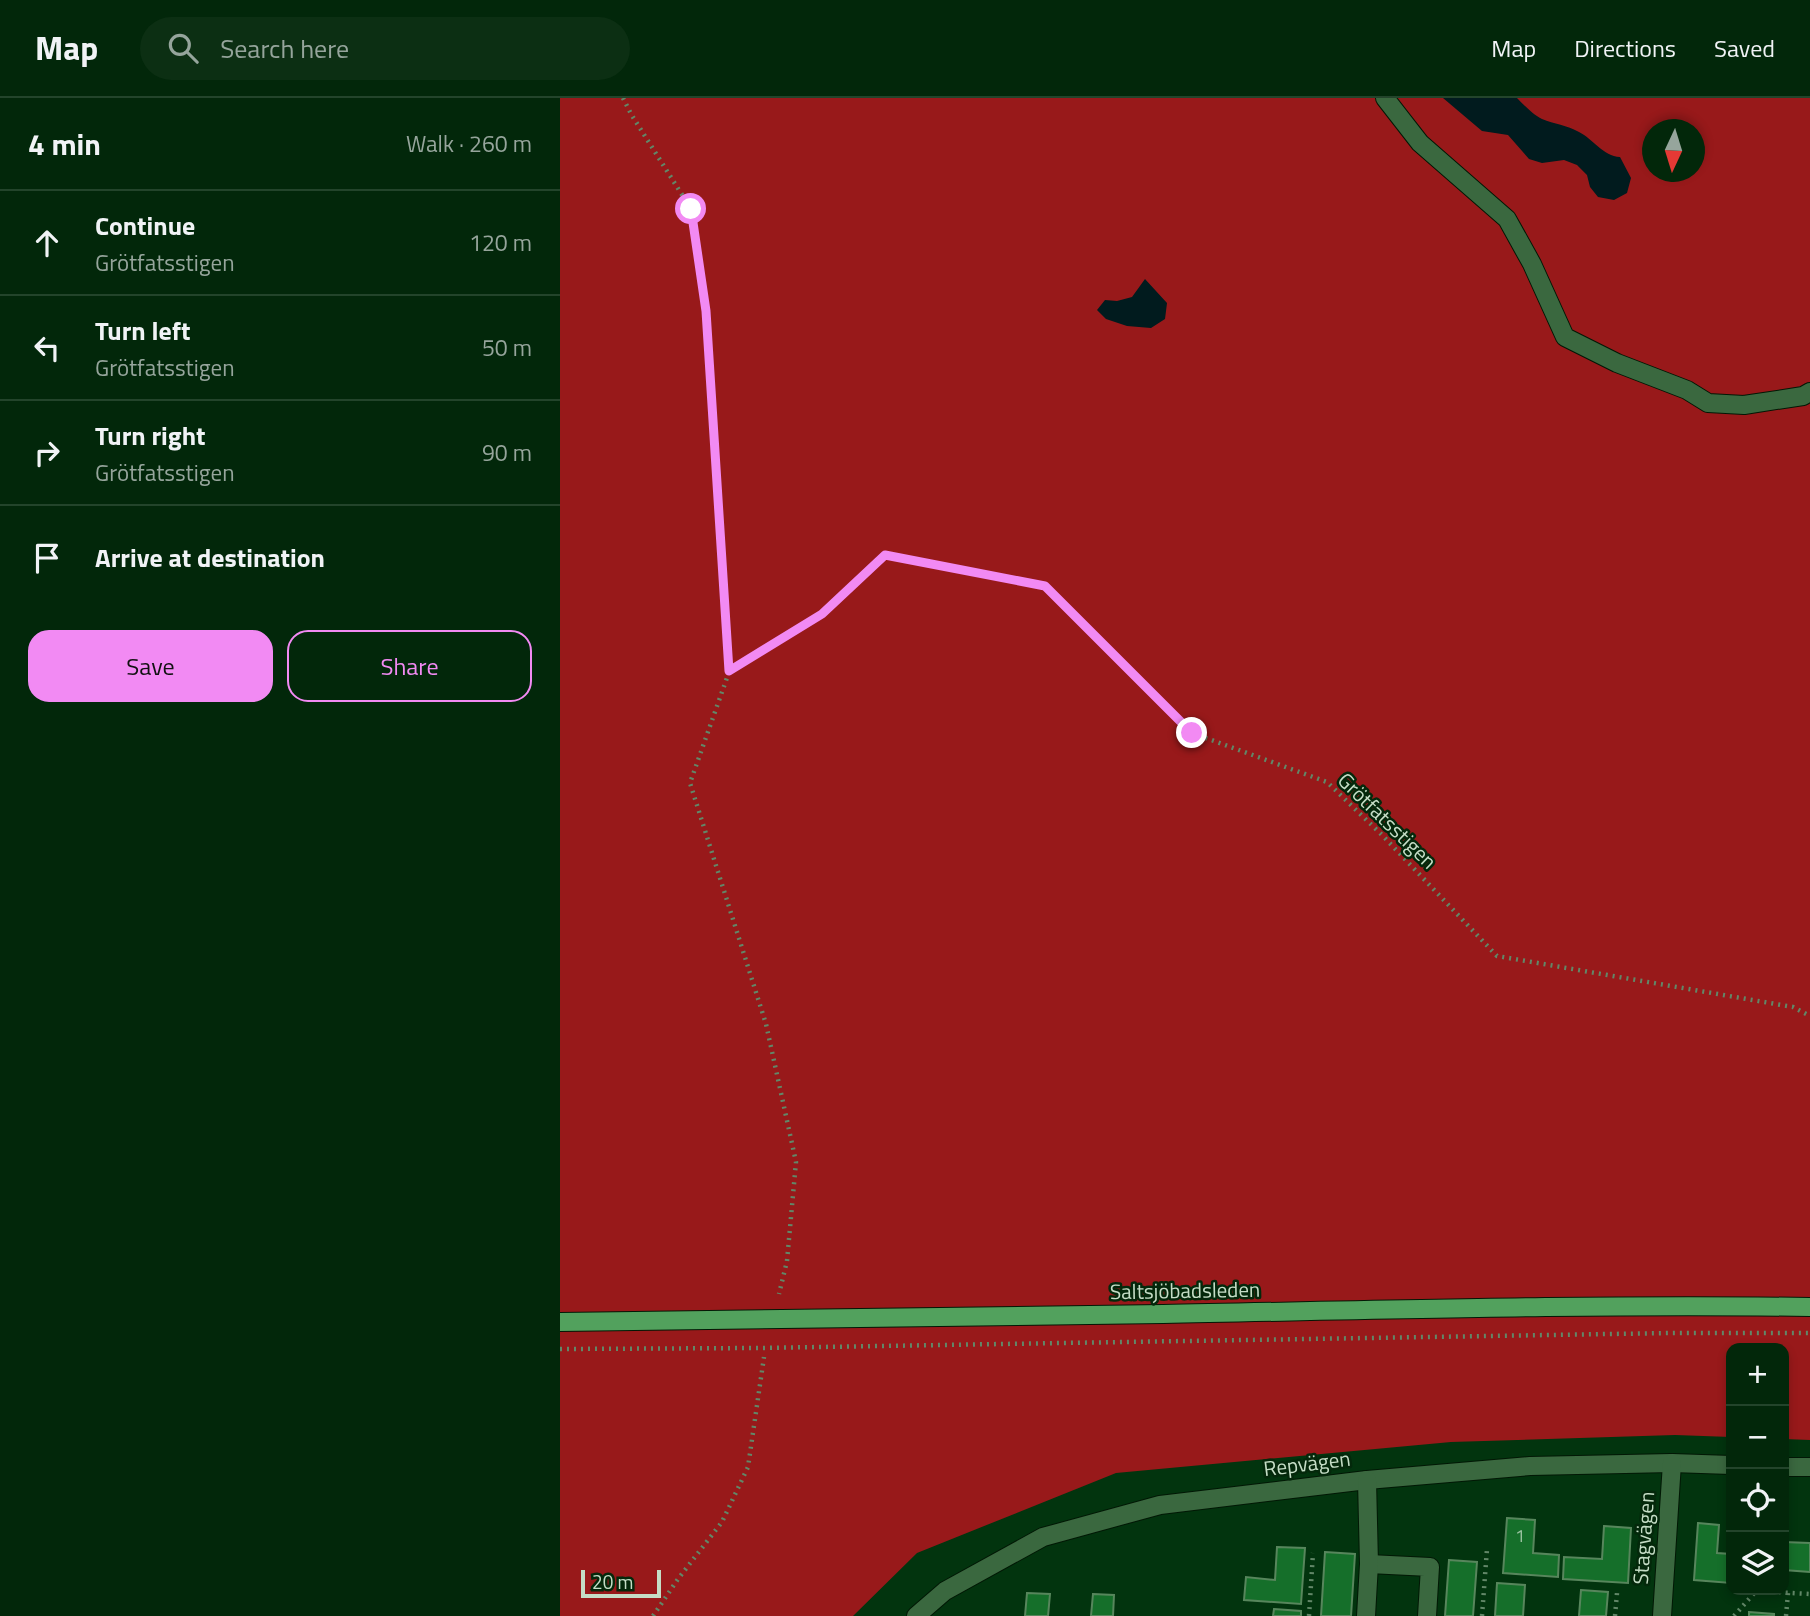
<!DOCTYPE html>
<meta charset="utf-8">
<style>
body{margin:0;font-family:"Titillium Web",sans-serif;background:#0c2f13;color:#f1f3f6}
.controls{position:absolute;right:21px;bottom:21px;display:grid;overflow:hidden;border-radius:14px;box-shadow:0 4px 10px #0003}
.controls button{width:63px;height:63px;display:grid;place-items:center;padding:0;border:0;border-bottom:2px solid #23442b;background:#02270a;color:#f1f3f6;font:35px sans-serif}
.compass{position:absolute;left:1082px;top:21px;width:63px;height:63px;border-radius:50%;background:#02270a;box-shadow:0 4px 10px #0003;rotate:184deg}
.scale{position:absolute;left:21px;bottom:18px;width:80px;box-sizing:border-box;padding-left:7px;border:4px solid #c5ddc6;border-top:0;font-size:19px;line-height:24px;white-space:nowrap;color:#c5ddc6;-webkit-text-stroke:5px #04280b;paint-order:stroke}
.stop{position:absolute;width:21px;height:21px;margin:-16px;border:5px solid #f28af3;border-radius:50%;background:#fff}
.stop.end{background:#f28af3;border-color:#fff;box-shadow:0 2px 7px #0008}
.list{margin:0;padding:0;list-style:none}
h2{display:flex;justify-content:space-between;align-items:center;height:91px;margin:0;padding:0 28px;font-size:30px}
h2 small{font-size:23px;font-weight:400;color:#96a59c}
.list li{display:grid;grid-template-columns:46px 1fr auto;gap:21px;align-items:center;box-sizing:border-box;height:105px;padding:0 28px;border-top:2px solid #23442b}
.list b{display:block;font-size:26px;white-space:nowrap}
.list p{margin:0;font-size:23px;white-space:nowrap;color:#96a59c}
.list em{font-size:23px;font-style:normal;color:#96a59c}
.actions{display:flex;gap:14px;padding:21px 28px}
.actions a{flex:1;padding:16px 0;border:2px solid #f28af3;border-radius:21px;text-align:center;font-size:24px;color:#f28af3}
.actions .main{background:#f28af3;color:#111}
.icon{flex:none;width:38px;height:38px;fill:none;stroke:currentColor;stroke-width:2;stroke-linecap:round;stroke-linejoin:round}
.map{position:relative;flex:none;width:1250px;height:1518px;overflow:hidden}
header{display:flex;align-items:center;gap:42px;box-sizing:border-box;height:98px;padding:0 35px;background:#02270a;border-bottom:2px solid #23442b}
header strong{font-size:33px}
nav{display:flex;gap:38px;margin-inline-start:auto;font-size:24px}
.search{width:490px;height:63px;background:#0c2f13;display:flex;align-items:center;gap:18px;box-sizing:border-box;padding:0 24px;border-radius:38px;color:#96a59c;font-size:26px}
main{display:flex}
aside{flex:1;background:#02270a}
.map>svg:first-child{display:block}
.green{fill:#98191a;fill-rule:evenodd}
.water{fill:#011b1e}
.building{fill:#156f2a;stroke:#57865c;stroke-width:2}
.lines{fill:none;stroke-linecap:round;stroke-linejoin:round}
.minor-casing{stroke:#021805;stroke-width:20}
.major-casing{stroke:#021805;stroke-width:20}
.path{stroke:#628768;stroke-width:4.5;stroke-dasharray:2 5;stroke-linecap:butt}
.minor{stroke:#3a683f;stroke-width:18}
.major{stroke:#52a15d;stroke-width:18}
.route{stroke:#f28af3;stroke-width:9}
.labels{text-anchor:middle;stroke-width:5;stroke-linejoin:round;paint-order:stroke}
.number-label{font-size:18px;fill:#99c29f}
.street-label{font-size:21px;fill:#c5ddc6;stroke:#04280b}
</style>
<header>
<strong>Map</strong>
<div class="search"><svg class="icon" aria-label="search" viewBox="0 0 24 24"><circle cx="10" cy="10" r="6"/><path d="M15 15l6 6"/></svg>Search here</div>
<nav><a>Map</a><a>Directions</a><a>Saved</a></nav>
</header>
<main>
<aside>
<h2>4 min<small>Walk · 260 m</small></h2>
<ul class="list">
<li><svg class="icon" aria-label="ahead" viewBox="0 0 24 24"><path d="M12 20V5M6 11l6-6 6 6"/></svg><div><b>Continue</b><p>Grötfatsstigen</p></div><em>120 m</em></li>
<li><svg class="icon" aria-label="left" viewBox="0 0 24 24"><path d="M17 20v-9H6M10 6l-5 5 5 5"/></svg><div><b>Turn left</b><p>Grötfatsstigen</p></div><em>50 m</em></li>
<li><svg class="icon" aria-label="right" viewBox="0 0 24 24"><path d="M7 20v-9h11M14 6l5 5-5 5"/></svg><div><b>Turn right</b><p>Grötfatsstigen</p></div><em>90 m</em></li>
<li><svg class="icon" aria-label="arrive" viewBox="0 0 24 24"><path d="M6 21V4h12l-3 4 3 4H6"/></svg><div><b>Arrive at destination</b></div></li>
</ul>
<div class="actions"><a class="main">Save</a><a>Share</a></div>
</aside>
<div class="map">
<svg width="1250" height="1518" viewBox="0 0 1250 1518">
<rect width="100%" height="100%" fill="#02340e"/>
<path class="green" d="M 0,0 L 1250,0 L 1250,1342 L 1224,1341 L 1224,1250 L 1171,1250 L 1171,1339 L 1115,1337 L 891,1344 L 556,1375 L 357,1455 L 293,1518 L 0,1518 ZM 1092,32 L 1134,32 L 1134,74 L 1092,74 Z"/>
<g class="water">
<path d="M 883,0 L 957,0 C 964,7 973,17 982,21 C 994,26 1007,27 1019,34 C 1033,41 1043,58 1060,59 L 1071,80 L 1067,95 L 1054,102 L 1038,99 L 1030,89 L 1027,77 L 1017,67 L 1004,62 L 982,65 L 969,61 L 948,37 L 922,33 Z"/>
<path d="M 585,181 L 607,205 L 605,221 L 591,230 L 567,228 L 546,221 L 537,212 L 545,202 L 557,203 L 572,199 Z"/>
</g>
<g class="building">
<path d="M 1224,1416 L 1226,1416 L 1224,1444 L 1250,1445 L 1250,1474 L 1224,1472 Z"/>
<path d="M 947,1420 L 975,1422 L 973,1455 L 999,1457 L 998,1479 L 943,1475 Z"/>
<path d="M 1138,1425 L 1159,1427 L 1157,1455 L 1171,1456 L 1171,1485 L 1134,1482 Z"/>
<path d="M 1044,1428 L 1071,1430 L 1068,1485 L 1003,1481 L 1004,1459 L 1042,1461 Z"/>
<path d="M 717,1449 L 745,1450 L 741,1506 L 684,1502 L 686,1479 L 715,1482 Z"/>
<path d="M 765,1454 L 795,1456 L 791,1518 L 761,1518 Z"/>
<path d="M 889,1462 L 917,1464 L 913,1518 L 885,1518 Z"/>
<path d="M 937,1485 L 965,1487 L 963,1518 L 935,1518 Z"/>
<path d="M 1021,1492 L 1048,1494 L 1046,1518 L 1019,1518 Z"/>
<path d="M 467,1495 L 490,1496 L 488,1518 L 465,1518 Z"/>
<path d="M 533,1496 L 554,1497 L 553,1518 L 531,1518 Z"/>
<path d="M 714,1511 L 741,1513 L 741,1518 L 713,1518 Z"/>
<path d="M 1189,1514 L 1214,1516 L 1214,1518 L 1189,1518 Z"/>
</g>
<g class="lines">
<defs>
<g id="minor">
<path d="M 825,0 L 860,45 L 947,121 L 972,166 L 1005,239 L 1057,265 L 1127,292 L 1148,305 L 1184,307 L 1243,298 L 1250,294"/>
<path d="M 1224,1369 L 1250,1369"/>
<path d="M 809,1466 L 870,1469 L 867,1518"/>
<path d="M 356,1518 L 385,1493 L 483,1439 L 600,1407 L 807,1382 L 970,1368 L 1112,1365 L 1171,1367"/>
<path d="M 806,1518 L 809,1466 L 807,1382"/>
<path d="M 1102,1518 L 1112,1365"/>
</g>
<path id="major" d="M 0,1224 C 201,1222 402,1220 603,1216 C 819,1212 1034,1206 1250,1209"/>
</defs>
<use href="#minor" class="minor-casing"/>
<use href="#major" class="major-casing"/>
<g class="path">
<path d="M 63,0 L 71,16 L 131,111 L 146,213 L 169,574 L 130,685 L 206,926 L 236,1064 L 227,1163 L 219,1196"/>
<path d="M 169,574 L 262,516 L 325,457 L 485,488 L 632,635 L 767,684 L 822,737 L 937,858 L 1233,909 L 1250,918"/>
<path d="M 0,1251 L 199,1250 L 1111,1235 L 1250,1235"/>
<path d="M 93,1518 L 118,1481 L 162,1424 L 188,1369 L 204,1259"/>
<path d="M 749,1518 L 753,1455"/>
<path d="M 922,1518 L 927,1451"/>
<path d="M 1055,1518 L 1057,1495"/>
<path d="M 1174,1518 L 1196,1493 L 1250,1496"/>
<path d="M 1226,1518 L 1228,1495"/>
</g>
<use href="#minor" class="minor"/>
<use href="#major" class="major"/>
</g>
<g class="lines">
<path class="route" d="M 131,111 L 146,213 L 169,573 L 262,516 L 325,457 L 485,488 L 632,635"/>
</g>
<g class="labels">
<g class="number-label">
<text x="960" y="1444">1</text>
</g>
<g class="street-label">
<text transform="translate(827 723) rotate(44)" y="7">Grötfatsstigen</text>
<text transform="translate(625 1193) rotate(-1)" y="7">Saltsjöbadsleden</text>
<text transform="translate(747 1366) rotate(-7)" y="7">Repvägen</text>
<text transform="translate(1084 1440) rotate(-86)" y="7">Stagvägen</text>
</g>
</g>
</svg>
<div class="controls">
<button>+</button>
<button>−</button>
<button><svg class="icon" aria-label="locate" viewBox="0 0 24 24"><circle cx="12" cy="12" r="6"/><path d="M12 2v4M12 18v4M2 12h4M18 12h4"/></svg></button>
<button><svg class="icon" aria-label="layers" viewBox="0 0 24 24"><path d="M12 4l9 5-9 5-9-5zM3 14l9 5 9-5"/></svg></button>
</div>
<svg class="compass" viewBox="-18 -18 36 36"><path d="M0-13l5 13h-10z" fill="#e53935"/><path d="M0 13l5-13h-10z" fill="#96a59c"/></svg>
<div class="scale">20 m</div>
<div class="stop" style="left:131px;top:111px"></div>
<div class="stop end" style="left:632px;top:635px"></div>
</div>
</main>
